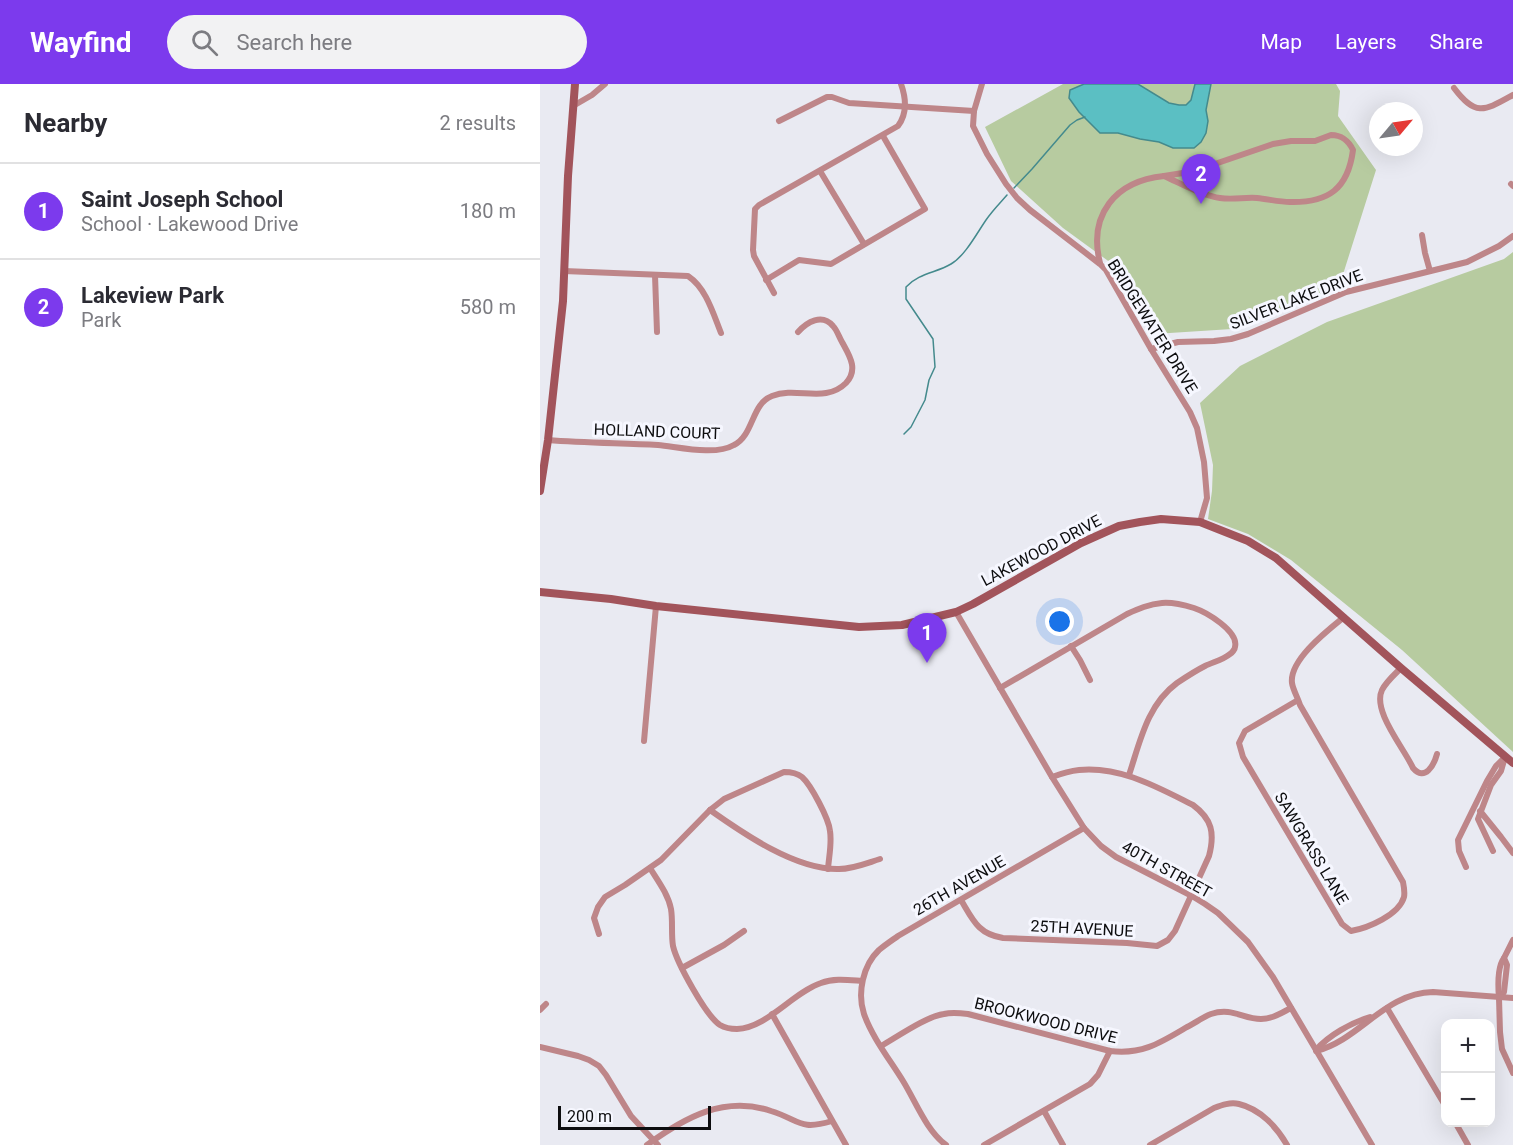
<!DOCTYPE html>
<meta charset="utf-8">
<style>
body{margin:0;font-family:Roboto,sans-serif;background:#f2f2f3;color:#2b2b33}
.controls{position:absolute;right:18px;bottom:18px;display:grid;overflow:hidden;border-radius:12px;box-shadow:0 6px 24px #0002}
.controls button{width:54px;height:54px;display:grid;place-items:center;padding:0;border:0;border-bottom:2px solid #e1e1e2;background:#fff;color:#2b2b33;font:30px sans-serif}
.compass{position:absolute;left:829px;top:18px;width:54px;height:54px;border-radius:50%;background:#fff;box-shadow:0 6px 24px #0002;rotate:61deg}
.scale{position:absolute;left:18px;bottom:15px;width:153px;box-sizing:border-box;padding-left:6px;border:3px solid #0d0d0f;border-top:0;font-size:16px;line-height:21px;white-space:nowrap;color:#0d0d0f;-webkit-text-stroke:4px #f6f7ff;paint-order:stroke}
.you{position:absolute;left:520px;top:538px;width:21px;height:21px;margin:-15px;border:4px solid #fff;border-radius:50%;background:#1a73e8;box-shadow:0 0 0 9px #1a73e833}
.badge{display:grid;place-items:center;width:39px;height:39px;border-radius:50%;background:#7c3aed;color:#fff;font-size:20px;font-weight:700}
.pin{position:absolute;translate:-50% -50px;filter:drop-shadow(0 2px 3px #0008)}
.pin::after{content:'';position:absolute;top:32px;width:21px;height:18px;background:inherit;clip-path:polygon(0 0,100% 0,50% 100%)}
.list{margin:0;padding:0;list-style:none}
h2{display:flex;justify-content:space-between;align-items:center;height:78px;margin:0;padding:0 24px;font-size:26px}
h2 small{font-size:20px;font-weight:400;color:#7c7c81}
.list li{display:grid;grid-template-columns:39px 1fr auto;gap:18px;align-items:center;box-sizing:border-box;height:96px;padding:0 24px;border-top:2px solid #e1e1e2}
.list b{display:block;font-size:22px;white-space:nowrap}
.list p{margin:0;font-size:20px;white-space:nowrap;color:#7c7c81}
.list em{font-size:20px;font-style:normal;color:#7c7c81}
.icon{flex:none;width:33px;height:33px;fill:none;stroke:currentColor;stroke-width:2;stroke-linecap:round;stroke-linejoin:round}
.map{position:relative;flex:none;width:973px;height:1061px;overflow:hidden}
header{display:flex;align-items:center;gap:36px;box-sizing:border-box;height:84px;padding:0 30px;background:#7c3aed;color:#fff}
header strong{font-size:28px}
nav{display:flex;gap:33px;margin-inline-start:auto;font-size:21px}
.search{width:420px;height:54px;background:#f2f2f3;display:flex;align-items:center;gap:15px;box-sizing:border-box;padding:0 21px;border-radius:33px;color:#7c7c81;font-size:22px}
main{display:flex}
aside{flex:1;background:#fff}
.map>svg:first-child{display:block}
.green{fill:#b7cba0}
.water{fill:#5bbfc3;stroke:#448a8d;stroke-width:1.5}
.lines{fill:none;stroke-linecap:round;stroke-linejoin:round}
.stream{stroke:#448a8d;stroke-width:1.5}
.street{stroke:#be8689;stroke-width:6}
.secondary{stroke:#a2545b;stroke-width:8}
.labels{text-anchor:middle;stroke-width:6;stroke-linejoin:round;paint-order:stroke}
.street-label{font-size:16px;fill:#0d0d0f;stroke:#f6f7ff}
</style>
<header>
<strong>Wayfind</strong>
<div class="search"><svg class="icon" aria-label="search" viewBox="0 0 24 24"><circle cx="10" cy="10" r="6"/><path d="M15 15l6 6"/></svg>Search here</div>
<nav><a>Map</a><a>Layers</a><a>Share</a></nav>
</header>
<main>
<aside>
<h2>Nearby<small>2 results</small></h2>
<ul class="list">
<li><span class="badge">1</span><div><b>Saint Joseph School</b><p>School · Lakewood Drive</p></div><em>180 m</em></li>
<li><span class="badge">2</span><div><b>Lakeview Park</b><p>Park</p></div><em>580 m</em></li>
</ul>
</aside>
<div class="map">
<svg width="973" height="1061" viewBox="0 0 973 1061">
<rect width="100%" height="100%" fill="#e9eaf2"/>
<g class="green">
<path d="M 523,0 L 796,0 L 800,7 L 798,32 L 836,86 L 799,203 L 692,245 L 614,250 L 571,179 L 523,144 L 471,97 L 445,43 Z"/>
<path d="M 973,168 L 973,668 L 862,566 L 751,476 L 708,450 L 668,435 L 672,407 L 673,381 L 660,319 L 700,282 L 787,238 L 964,175 Z"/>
</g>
<path class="water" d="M 544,0 L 598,0 L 629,19 L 639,21 L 646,21 L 651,16 L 655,0 L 671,0 L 666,26 L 668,37 L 666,49 L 661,58 L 654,64 L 633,64 L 619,58 L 600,55 L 578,49 L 560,49 L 539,28 L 529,14 L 530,6 Z"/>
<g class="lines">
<g class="stream">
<path d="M 474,104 L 492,85 L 530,41 L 537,36 L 545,33"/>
<path d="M 364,350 L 371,343 L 385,316 L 389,296 L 395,283 L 393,255 L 366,215 L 366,203 C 379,189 396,189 411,180 C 425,172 437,149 446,136 C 452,127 460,119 467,111"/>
</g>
<g class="street">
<path d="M 442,0 L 434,27 L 433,42 L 447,70 L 466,100 L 477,114 L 490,126 L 560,180 L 566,186 L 611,265 L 650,328 L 657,344 L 664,378 L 667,414 L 660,438"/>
<path d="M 914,4 C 936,33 944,27 973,11"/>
<path d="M 33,22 L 52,11 L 65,0"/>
<path d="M 239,37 L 287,13 L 292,13 L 309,19 L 434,27"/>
<path d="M 791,51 C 801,51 809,57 813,66 C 808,105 788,119 750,118 C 739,118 728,115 717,114 C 705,113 693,116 680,114 C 661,111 642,100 624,92 L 649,88 L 666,83 L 733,60 L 751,57 L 775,57 Z"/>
<path d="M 280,87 L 324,160"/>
<path d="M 971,100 L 973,102"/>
<path d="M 882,151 L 885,169 L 890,187"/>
<path d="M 560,179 C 548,131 575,97 624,92"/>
<path d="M 24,187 L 148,192 C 166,204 173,229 181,249"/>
<path d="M 115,191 L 117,248"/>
<path d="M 226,196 L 259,176 L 291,180 L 385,125 L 343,52"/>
<path d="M 234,209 L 214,172 L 213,166 L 215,125 L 219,121 L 358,42 C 367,30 366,14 361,0"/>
<path d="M 611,265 L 638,258 L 674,257 L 691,255 L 708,250 L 806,208 L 927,178 L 959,162 L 973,152"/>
<path d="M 8,356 C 45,359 81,359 118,361 C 139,363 175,372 194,361 C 214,351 211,320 232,312 C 257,302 285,320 306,299 C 319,285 309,271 302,258 C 299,253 297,246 293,242 C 282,229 267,238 258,248"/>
<path d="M 416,528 L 512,693 L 544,744 L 561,762 L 576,773 L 652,812 L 665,820 L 678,829 L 708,858 L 733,893 L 832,1061"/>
<path d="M 531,562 L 540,576 L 550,596"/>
<path d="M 861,584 C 855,590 846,598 842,606 C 832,627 864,664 873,684 C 885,698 894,681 897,670"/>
<path d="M 460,604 L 587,530 C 598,525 609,520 622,519 C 633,518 644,521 654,524 C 666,528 699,547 695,563 C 695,565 692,569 690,570 C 683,576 673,578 665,582 C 655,587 646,593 637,599 C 607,621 600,658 589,691"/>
<path d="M 758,616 L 705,647 L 699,659 L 703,673 L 802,840 L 811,847 C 828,844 859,831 864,813 C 865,808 864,803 863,798 L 760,621 C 758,614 753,606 752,599 C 749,576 788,546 804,533"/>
<path d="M 104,657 L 116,522"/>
<path d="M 170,726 C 204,750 256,786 299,785 C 313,785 327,779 340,775"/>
<path d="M 940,727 L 961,753 L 973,769"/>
<path d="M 953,767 L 938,735 L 951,701 L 961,687 L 965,673"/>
<path d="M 926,783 L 919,767 L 918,756 L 947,697 L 956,682 L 965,673"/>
<path d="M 110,784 C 118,797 128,810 131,825 C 133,837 131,850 133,862 C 137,879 166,932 180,941 C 185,944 191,945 197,945 C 227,944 252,909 281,899 C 294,894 308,896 322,897"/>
<path d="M 421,816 C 433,836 438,850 463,854 L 587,859 L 617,862 L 628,856 L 635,847 L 669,772 C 675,749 672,735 653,721 C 617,703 580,682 539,686 C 529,687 520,690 512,693"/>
<path d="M 59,850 L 54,834 L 58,823 L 65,813 L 85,801 L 121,776 L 170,726 L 184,715 L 244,688 C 250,688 257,689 262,693 C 271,701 289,735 290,747 C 292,759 289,772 288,785"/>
<path d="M 973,856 L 964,874 L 967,881 L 964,908 L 959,914 L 960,948 L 962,965 L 973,989"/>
<path d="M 142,884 L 184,861 L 204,847"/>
<path d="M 959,914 C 958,902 957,883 964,874"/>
<path d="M 847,924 L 906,1023"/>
<path d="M 0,926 L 6,920"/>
<path d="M 232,930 L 306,1061"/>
<path d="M 341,962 C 357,953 387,932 404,930 C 412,928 420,929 428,930 L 570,967 C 602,971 620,959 647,943 C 655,939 663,933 671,930 C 692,923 703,935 721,935 C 732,935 741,929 751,924"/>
<path d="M 0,963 L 38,972 L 49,976 L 59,982 L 66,991 L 91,1032 L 118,1061"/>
<path d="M 776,966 C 789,951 811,939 830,933"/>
<path d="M 776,967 C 820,956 844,909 893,908 L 973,914"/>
<path d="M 504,1027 L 523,1061"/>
<path d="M 915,1038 L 928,1061"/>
<path d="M 107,1061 C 144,1034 184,1011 231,1027 C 260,1036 259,1047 292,1037"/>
<path d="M 406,1061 C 386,1046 376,1018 363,997 C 350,976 332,953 324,930 C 317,909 323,881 339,866 C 345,861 351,857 358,852 L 544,744"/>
<path d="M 444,1061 L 550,1000 L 558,991 L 570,967"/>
<path d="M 610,1061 L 674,1024 C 682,1021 690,1018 699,1020 C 720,1025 737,1043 747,1061"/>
</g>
<g class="secondary">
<path d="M 0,407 L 8,356 L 23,217 L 28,92 L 35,0"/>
<path d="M 0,508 L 71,515 L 116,522 L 319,543 L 362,541 L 416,528 L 433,520 L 541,459 L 579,442 L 600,438 L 621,435 L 660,438 L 708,457 L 736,474 L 861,584 L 973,679"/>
</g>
</g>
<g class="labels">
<g class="street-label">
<text transform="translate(756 215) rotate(-21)" y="6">SILVER LAKE DRIVE</text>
<text transform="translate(613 242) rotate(58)" y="6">BRIDGEWATER DRIVE</text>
<text transform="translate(117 347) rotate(2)" y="6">HOLLAND COURT</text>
<text transform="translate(501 466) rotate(-28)" y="6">LAKEWOOD DRIVE</text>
<text transform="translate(772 764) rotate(59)" y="6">SAWGRASS LANE</text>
<text transform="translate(627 785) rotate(29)" y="6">40TH STREET</text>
<text transform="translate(419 801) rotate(-30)" y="6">26TH AVENUE</text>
<text transform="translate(542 844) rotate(3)" y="6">25TH AVENUE</text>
<text transform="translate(506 936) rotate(14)" y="6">BROOKWOOD DRIVE</text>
</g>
</g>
</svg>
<div class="controls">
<button>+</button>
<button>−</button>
</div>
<svg class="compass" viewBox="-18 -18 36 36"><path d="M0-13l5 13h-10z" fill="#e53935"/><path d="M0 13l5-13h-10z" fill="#7c7c81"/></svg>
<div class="scale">200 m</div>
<div class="you"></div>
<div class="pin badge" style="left:387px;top:579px">1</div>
<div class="pin badge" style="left:661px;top:120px">2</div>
</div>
</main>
